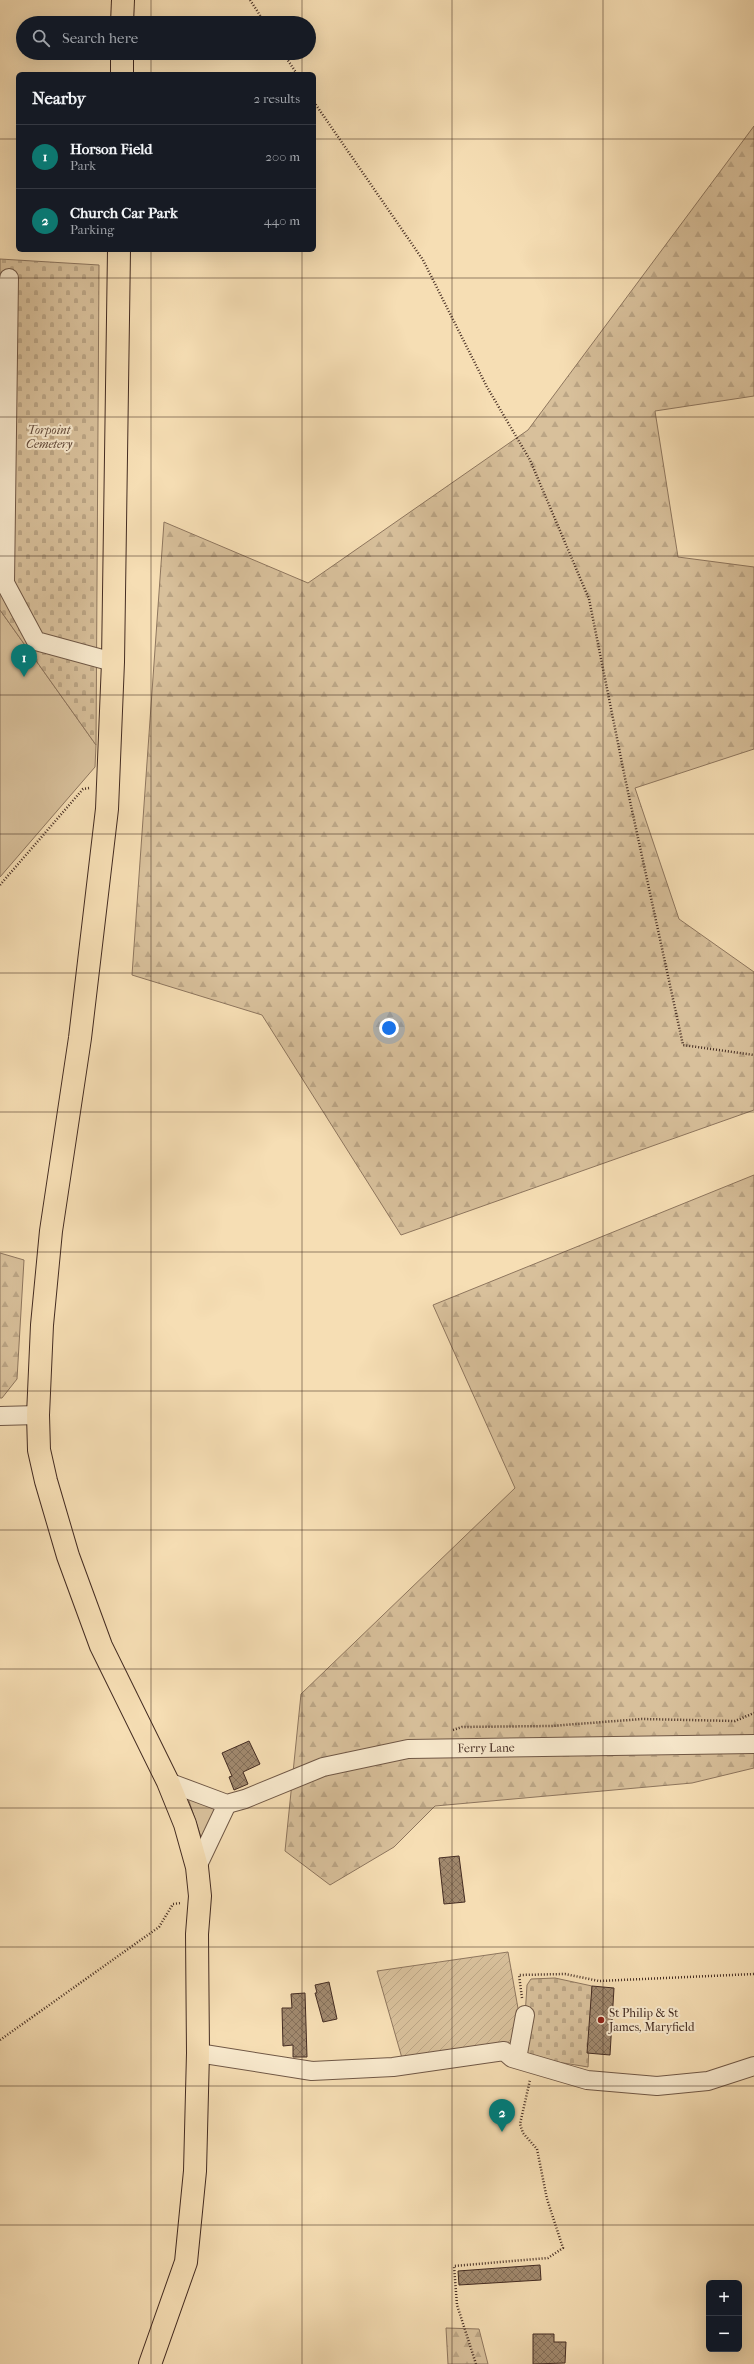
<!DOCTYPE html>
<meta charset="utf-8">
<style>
body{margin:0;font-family:"IM FELL French Canon",serif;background:#20242c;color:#f1f3f6}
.controls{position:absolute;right:12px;bottom:12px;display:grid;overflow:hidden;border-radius:6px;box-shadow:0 4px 16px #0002}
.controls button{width:36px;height:36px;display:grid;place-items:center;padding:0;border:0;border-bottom:1px solid #363941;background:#171b24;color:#f1f3f6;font:20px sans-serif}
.you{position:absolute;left:389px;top:1028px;width:14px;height:14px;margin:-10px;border:3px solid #fff;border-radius:50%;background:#1a73e8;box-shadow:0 0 0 6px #1a73e833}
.badge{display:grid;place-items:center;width:26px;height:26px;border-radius:50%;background:#0f766e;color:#fff;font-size:13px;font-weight:700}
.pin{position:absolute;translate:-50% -33px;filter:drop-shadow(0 1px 2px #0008)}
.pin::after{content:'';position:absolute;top:21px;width:14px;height:12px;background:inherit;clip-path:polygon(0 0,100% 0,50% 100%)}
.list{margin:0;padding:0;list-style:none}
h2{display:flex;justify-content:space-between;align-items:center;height:52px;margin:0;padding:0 16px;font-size:17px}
h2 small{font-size:13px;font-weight:400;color:#9ea1a6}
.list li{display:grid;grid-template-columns:26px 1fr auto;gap:12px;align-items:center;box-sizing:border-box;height:64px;padding:0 16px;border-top:1px solid #363941}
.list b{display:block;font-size:15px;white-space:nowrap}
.list p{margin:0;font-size:13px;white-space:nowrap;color:#9ea1a6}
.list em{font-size:13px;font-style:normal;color:#9ea1a6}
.icon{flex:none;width:22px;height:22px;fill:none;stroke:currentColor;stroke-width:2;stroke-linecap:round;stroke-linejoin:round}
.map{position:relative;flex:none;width:754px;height:2364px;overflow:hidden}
.search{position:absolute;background:#171b24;box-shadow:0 4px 16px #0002;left:16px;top:16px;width:300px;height:44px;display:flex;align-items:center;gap:10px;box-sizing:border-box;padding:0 14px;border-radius:22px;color:#9ea1a6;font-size:15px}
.panel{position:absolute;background:#171b24;box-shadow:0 4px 16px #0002;left:16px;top:72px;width:300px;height:180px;border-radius:6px}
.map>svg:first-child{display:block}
.green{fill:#d8c09b;stroke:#8e765e}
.forest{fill:url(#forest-firs);stroke:#8e765e}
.cemetery{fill:url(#cemetery-stones);stroke:#8e765e}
.garden{fill:url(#garden-furrows);stroke:#8e765e}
.building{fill:url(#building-cross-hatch);stroke:#442c22}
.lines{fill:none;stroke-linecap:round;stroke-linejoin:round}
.minor-casing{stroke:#705846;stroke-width:20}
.major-casing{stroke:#442c22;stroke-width:24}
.path{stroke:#442c22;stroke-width:2.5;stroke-dasharray:1 2;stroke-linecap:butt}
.minor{stroke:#f9eace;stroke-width:18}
.major{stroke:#f6deb4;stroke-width:22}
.grid{fill:none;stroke:#442c22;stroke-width:1;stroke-opacity:0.55}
.poi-dot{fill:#8f2418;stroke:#f9eace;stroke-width:1.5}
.labels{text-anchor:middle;stroke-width:4;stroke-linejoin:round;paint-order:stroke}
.park-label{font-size:12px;font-style:italic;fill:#624a3a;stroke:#f9eace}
.street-label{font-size:12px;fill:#442c22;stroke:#f9eace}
.poi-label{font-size:12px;fill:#442c22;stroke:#f9eace;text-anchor:start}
</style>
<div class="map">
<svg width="754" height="2364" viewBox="0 0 754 2364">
<defs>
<pattern id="forest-firs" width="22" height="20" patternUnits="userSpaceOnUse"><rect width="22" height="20" fill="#d8c09b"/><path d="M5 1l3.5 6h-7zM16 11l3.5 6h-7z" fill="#bba585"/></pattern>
<pattern id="cemetery-stones" width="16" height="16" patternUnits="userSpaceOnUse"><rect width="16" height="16" fill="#d8c09b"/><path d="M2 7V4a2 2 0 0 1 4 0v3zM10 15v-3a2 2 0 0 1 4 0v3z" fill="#bba585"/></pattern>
<pattern id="garden-furrows" width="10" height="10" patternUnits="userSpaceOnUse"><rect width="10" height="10" fill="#d8c09b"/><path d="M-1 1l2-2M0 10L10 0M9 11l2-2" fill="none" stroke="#bba585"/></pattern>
<pattern id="building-cross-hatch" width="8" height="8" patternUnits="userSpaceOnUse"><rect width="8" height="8" fill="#a1896e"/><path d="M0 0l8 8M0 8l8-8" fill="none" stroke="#85705a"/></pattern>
</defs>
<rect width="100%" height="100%" fill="#f6deb4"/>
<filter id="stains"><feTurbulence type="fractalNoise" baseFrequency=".005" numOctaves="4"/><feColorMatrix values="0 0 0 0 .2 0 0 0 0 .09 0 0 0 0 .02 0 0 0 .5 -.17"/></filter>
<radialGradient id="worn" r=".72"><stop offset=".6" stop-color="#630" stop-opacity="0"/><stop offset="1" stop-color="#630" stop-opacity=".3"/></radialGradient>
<g class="green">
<path d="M 0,610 L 96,745 L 95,767 L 0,877 Z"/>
<path d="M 187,1795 L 218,1810 L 202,1840 Z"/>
</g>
<g class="forest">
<path d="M 754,126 L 754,396 L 655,411 L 678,557 L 754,567 L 754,749 L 635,788 L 679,919 L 754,972 L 754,1110 L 401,1235 L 262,1015 L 132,975 L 164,522 L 308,583 L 528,430 Z"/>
<path d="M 754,1175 L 754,1768 L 692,1783 L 435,1806 L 394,1847 L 330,1885 L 285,1851 L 301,1694 L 515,1488 L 433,1305 Z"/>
<path d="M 0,1253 L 24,1260 L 17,1379 L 2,1398 L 0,1398 Z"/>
<path d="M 446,2328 L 479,2329 L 488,2364 L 448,2364 Z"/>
</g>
<g class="cemetery">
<path d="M 0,259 L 99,265 L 96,745 L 0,610 Z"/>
<path d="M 555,1978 L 592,1986 L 588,2067 L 533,2058 L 523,2048 L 527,1985 L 531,1979 Z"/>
</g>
<path class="garden" d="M 508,1952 L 519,2014 L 519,2029 L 508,2046 L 404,2065 L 377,1971 Z"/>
<g class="building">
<path d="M 249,1741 L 260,1764 L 243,1772 L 248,1784 L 234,1790 L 229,1777 L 232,1776 L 222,1753 Z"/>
<path d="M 459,1856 L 465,1902 L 444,1904 L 439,1858 Z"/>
<path d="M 329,1982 L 337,2019 L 323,2022 L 315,1993 L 317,1993 L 315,1985 Z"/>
<path d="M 592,1986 L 614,1988 L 610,2055 L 587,2053 Z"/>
<path d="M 305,1993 L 307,2057 L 293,2057 L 293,2045 L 283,2046 L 282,2008 L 292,2008 L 291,1994 Z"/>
<path d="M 540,2265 L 541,2280 L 459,2285 L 458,2271 Z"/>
<path d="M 533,2334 L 554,2334 L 554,2342 L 566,2342 L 565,2363 L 533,2364 Z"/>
</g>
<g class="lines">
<defs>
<g id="minor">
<path d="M 9,278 L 5,583 L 36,641 L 113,662"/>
<path d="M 0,1416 L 38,1415"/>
<path id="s1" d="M 168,1782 L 227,1804 L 245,1799 L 323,1767 L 408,1749 L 754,1744"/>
<path d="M 197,1867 L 227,1804"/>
<path d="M 198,2053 L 312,2071 L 393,2067 L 504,2051 L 512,2058 L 587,2080 L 657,2086 L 708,2081 L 754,2066"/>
<path d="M 517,2059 L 525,2015"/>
</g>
<g id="major">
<path d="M 122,23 L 123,0"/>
<path d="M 122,74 L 122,53"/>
<path d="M 119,250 L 113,662 L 107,809 L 80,1038 L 51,1231 L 42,1325 L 38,1415 L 39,1450 L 46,1481 L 68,1556 L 101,1646 L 168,1782 L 185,1824 L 197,1867 L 200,1896 L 197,1934 L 198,2053 L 195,2171 L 186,2262 L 150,2364"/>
</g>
</defs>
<use href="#minor" class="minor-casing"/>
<use href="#major" class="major-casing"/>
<g class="path">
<path d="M 250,0 L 265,23"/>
<path d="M 283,53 L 297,74"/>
<path d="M 314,102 L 423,260 L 487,387 L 530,460 L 589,599 L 625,778 L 683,1045 L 754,1055"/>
<path d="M 0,885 L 83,789 L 89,788"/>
<path d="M 453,1730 L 462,1727 L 551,1726 L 642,1719 L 735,1721 L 754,1713"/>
<path d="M 522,1998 L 519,1975 L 565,1974 L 599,1981 L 754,1974"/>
<path d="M 0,2040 L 159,1927 L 173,1904 L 181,1903"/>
<path d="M 476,2364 L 457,2305 L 454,2266 L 548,2258 L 563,2248 L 547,2199 L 537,2149 L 523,2133 L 520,2124 L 530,2080"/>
</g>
<use href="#minor" class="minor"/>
<use href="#major" class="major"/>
</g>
<path class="grid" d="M 151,0 L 151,23M 302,0 L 302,23M 452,0 L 452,2364M 603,0 L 603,2364M 151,53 L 151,74M 302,53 L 302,74M 0,139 L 18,139M 314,139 L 754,139M 151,250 L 151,2364M 302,250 L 302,2364M 0,278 L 754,278M 0,417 L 754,417M 0,556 L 754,556M 0,695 L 754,695M 0,834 L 754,834M 0,973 L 754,973M 0,1112 L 754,1112M 0,1252 L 754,1252M 0,1391 L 754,1391M 0,1530 L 754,1530M 0,1669 L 754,1669M 0,1808 L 754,1808M 0,1947 L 754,1947M 0,2086 L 754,2086M 0,2225 L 754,2225"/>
<circle class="poi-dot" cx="601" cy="2020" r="4"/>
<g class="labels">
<g class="park-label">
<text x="49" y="434">Torpoint<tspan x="49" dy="14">Cemetery</tspan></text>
</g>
<g class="street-label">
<text dy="4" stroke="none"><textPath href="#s1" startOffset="331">Ferry Lane</textPath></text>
</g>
<g class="poi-label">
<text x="609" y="2017">St Philip &amp; St<tspan x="609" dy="14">James, Maryfield</tspan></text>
</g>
</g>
<rect width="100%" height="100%" filter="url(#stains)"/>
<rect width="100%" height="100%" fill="url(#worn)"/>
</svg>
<div class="controls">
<button>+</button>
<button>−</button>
</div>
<div class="you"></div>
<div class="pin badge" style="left:24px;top:677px">1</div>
<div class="pin badge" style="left:502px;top:2132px">2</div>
<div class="search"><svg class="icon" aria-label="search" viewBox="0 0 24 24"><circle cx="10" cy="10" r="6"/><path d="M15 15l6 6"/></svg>Search here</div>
<section class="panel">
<h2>Nearby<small>2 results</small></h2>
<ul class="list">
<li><span class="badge">1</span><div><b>Horson Field</b><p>Park</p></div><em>200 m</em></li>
<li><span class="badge">2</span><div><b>Church Car Park</b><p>Parking</p></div><em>440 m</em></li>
</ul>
</section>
</div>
